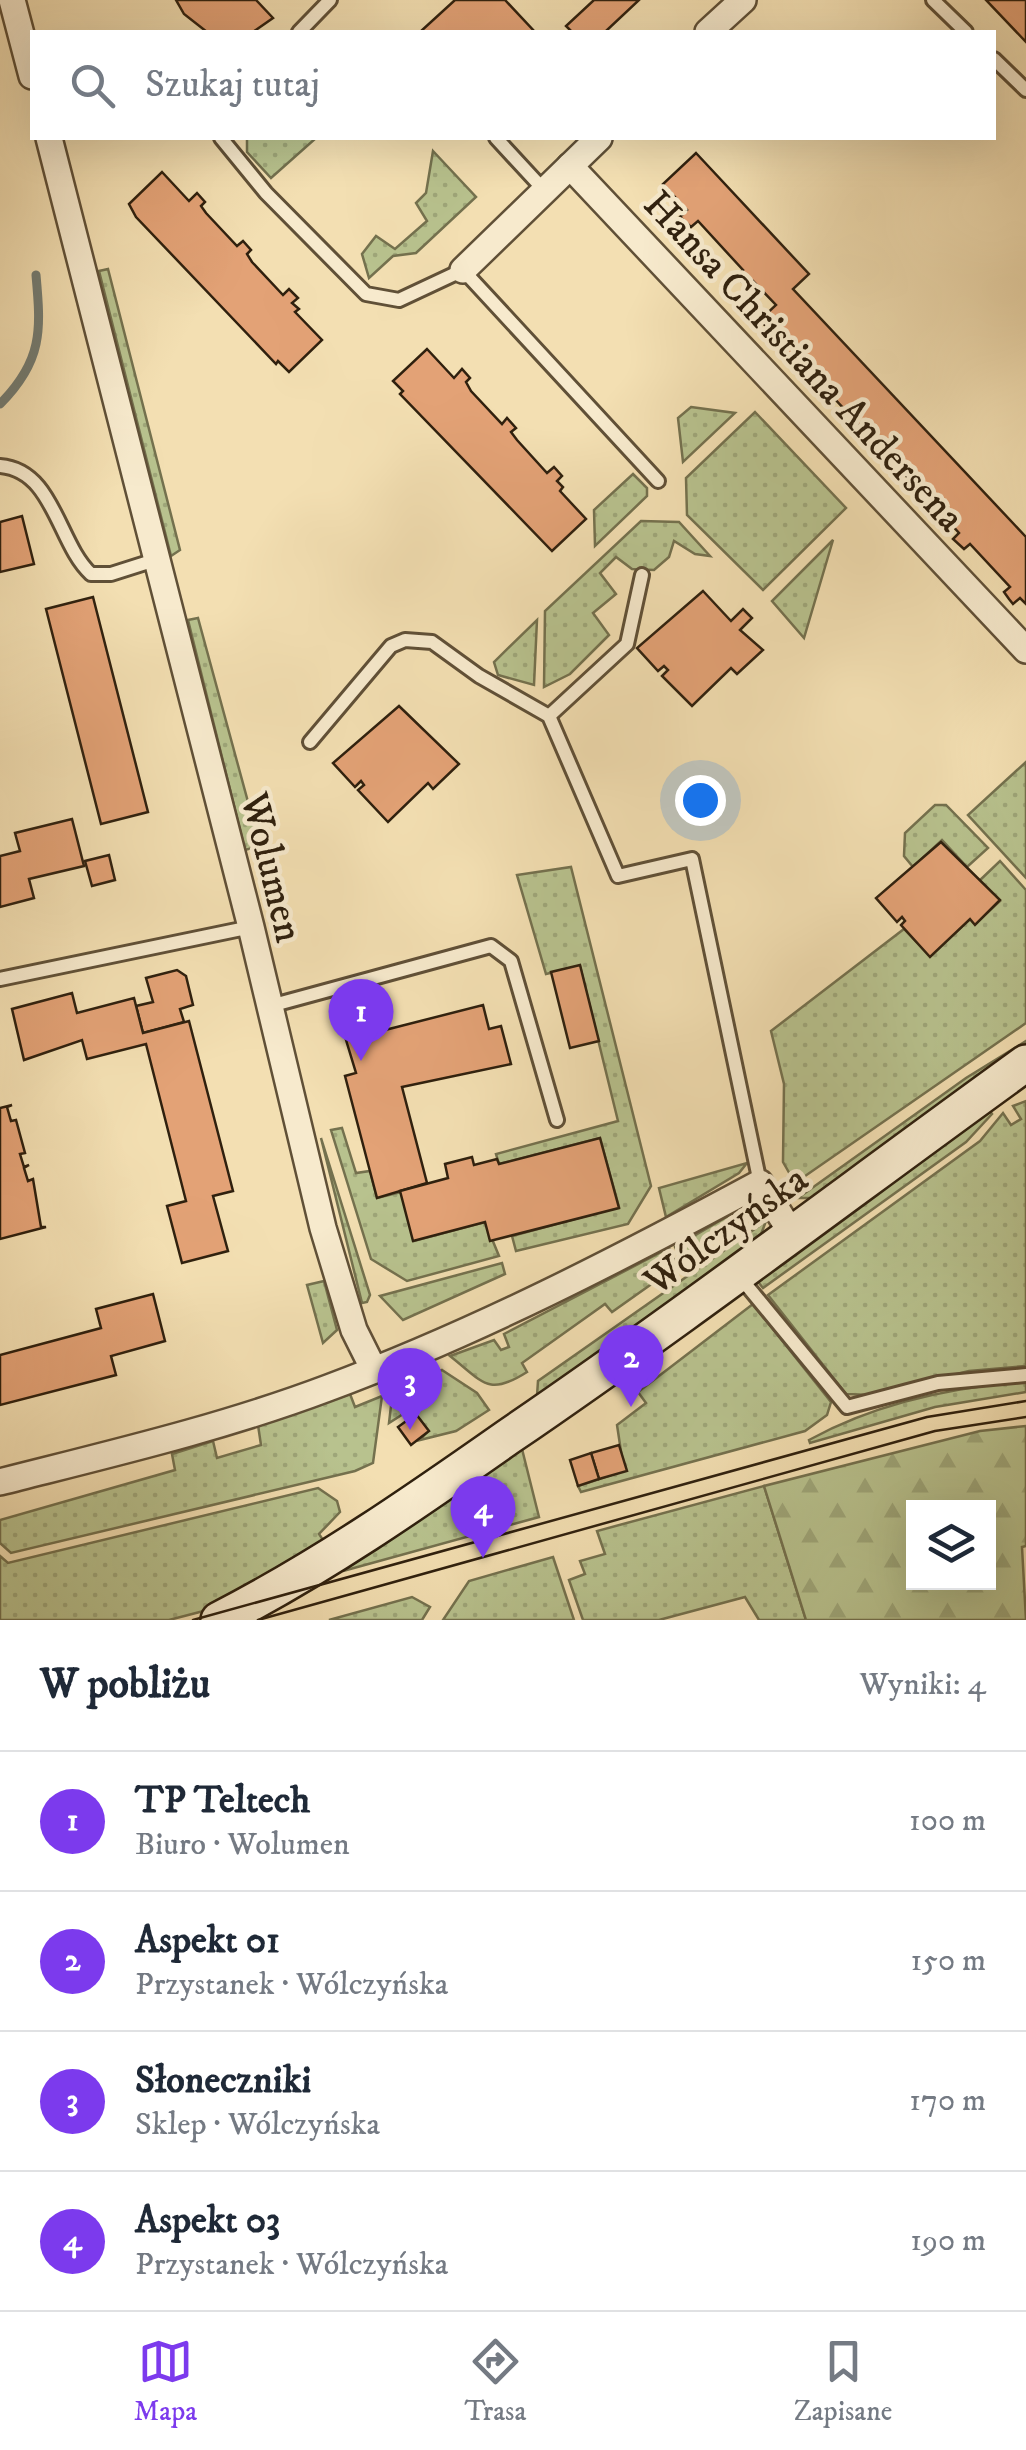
<!DOCTYPE html>
<html lang="pl">
<meta charset="utf-8">
<style>
body{margin:0;font-family:"IM FELL DW Pica",serif;background:#f6f6f7;color:#1f2937}
.controls{position:absolute;right:30px;bottom:30px;display:grid;overflow:hidden;border-radius:0px;box-shadow:0 10px 40px #0002}
.controls button{width:90px;height:90px;display:grid;place-items:center;padding:0;border:0;border-bottom:2px solid #e0e1e3;background:#fff;color:#1f2937;font:50px sans-serif}
.you{position:absolute;left:700px;top:800px;width:35px;height:35px;margin:-25px;border:8px solid #fff;border-radius:50%;background:#1a73e8;box-shadow:0 0 0 15px #1a73e833}
.badge{display:grid;place-items:center;width:65px;height:65px;border-radius:50%;background:#7c3aed;color:#fff;font-size:32px;font-weight:700}
.pin{position:absolute;translate:-50% -82px;filter:drop-shadow(0 2px 5px #0008)}
.pin::after{content:'';position:absolute;top:52px;width:35px;height:30px;background:inherit;clip-path:polygon(0 0,100% 0,50% 100%)}
.list{margin:0;padding:0;list-style:none}
h2{display:flex;justify-content:space-between;align-items:center;height:130px;margin:0;padding:0 40px;font-size:42px}
h2 small{font-size:32px;font-weight:400;color:#747a83}
.list li{display:grid;grid-template-columns:65px 1fr auto;gap:30px;align-items:center;box-sizing:border-box;height:140px;padding:0 40px;border-top:2px solid #e0e1e3}
.list b{display:block;font-size:38px;white-space:nowrap}
.list p{margin:0;font-size:32px;white-space:nowrap;color:#747a83}
.list em{font-size:32px;font-style:normal;color:#747a83}
.icon{flex:none;width:55px;height:55px;fill:none;stroke:currentColor;stroke-width:2;stroke-linecap:round;stroke-linejoin:round}
.map{position:relative;flex:none;width:1026px;height:1620px;overflow:hidden}
.search{position:absolute;background:#fff;box-shadow:0 10px 40px #0002;left:30px;right:30px;top:30px;height:110px;display:flex;align-items:center;gap:25px;box-sizing:border-box;padding:0 35px;border-radius:0px;color:#747a83;font-size:38px}
.sheet{height:690px;background:#fff}
nav{display:flex;justify-content:space-around;align-items:center;box-sizing:border-box;height:140px;border-top:2px solid #e0e1e3;background:#fff;font-size:28px;color:#747a83}
nav a{display:grid;justify-items:center;gap:5px}
nav .on{color:#7c3aed}
.map>svg:first-child{display:block}
.grass{fill:url(#grass-dots);stroke:#74714e;stroke-width:2.5}
.forest{fill:url(#forest-firs);stroke:#74714e;stroke-width:2.5;fill-rule:evenodd}
.lines{fill:none;stroke-linecap:round;stroke-linejoin:round}
.stream{stroke:#737c73;stroke-width:9}
.building{fill:#e3a276;stroke:#2f200e;stroke-width:2.5}
.service-casing{stroke:#605037;stroke-width:18}
.minor-casing{stroke:#605037;stroke-width:30}
.secondary-casing{stroke:#2f200e;stroke-width:40}
.service{stroke:#f7eacd;stroke-width:12}
.minor{stroke:#f7eacd;stroke-width:25}
.secondary{stroke:#f7eacd;stroke-width:35}
.tram{stroke:#2f200e;stroke-width:2.5}
.labels{text-anchor:middle;stroke-width:9;stroke-linejoin:round;paint-order:stroke}
.street-label{font-size:40px;fill:#2f200e;stroke:#f7eacd}
</style>
<div class="map">
<svg width="1026" height="1620" viewBox="0 0 1026 1620">
<defs>
<pattern id="grass-dots" width="8" height="8" patternUnits="userSpaceOnUse" patternTransform="scale(2.5)"><rect width="8" height="8" fill="#b8c28e"/><path d="M2 2h.1M6 6h.1" fill="none" stroke="#9ea679" stroke-width="1.8" stroke-linecap="round"/></pattern>
<pattern id="forest-firs" width="22" height="20" patternUnits="userSpaceOnUse" patternTransform="scale(2.5)"><rect width="22" height="20" fill="#b8c28e"/><path d="M5 1l3.5 6h-7zM16 11l3.5 6h-7z" fill="#9ea679"/></pattern>
</defs>
<rect width="100%" height="100%" fill="#f3dfb2"/>
<filter id="stains"><feTurbulence type="fractalNoise" baseFrequency=".002" numOctaves="4"/><feColorMatrix values="0 0 0 0 .2 0 0 0 0 .09 0 0 0 0 .02 0 0 0 .5 -.17"/></filter>
<radialGradient id="worn" r=".72"><stop offset=".6" stop-color="#630" stop-opacity="0"/><stop offset="1" stop-color="#630" stop-opacity=".3"/></radialGradient>
<g class="grass">
<path d="M 247,138 L 316,138 L 271,178 L 247,152 Z"/>
<path d="M 433,151 L 476,197 L 416,253 L 393,256 L 369,278 L 362,254 L 376,236 L 395,249 L 427,221 L 416,203 L 426,193 Z"/>
<path d="M 108,269 L 180,550 L 171,556 L 99,271 Z"/>
<path d="M 691,407 L 735,413 L 683,462 L 678,418 Z"/>
<path d="M 755,412 L 846,508 L 763,590 L 687,515 L 686,478 Z"/>
<path d="M 633,474 L 647,488 L 647,496 L 595,546 L 594,510 Z"/>
<path d="M 641,521 L 679,522 L 710,556 L 695,554 L 674,541 L 669,557 L 654,570 L 632,569 L 616,557 L 600,573 L 616,594 L 593,613 L 609,635 L 570,674 L 544,687 L 545,611 Z"/>
<path d="M 833,540 L 804,638 L 772,601 Z"/>
<path d="M 198,618 L 260,846 L 245,850 L 188,620 Z"/>
<path d="M 537,620 L 534,685 L 498,675 L 494,662 Z"/>
<path d="M 1026,762 L 1026,878 L 968,815 Z"/>
<path d="M 935,805 L 946,805 L 988,848 L 967,867 L 942,840 L 913,867 L 904,856 L 905,833 Z"/>
<path d="M 1000,861 L 1026,890 L 1026,1023 L 795,1183 L 783,1162 L 784,1084 L 771,1031 L 904,929 L 930,956 L 970,919 L 975,924 L 1000,901 L 978,882 Z"/>
<path d="M 571,867 L 651,1186 L 628,1224 L 516,1251 L 512,1236 L 619,1207 L 600,1138 L 499,1164 L 496,1154 L 618,1121 L 580,966 L 546,974 L 517,875 Z"/>
<path d="M 1026,1041 L 1026,1048 L 814,1198 L 798,1198 L 966,1078 Z"/>
<path d="M 1026,1101 L 1026,1366 L 969,1371 L 870,1395 L 846,1394 L 768,1295 L 980,1141 L 1003,1113 L 1011,1125 L 1021,1119 L 1013,1106 Z"/>
<path d="M 989,1110 L 992,1114 L 966,1142 L 763,1288 L 755,1278 Z"/>
<path d="M 342,1128 L 356,1173 L 370,1171 L 377,1198 L 401,1192 L 414,1241 L 485,1222 L 499,1256 L 407,1281 L 371,1259 L 331,1130 Z"/>
<path d="M 321,1138 L 370,1295 L 367,1302 L 362,1303 Z"/>
<path d="M 747,1163 L 739,1173 L 666,1217 L 659,1188 Z"/>
<path d="M 747,1205 L 752,1212 L 682,1262 L 675,1247 Z"/>
<path d="M 766,1221 L 760,1237 L 537,1396 L 538,1381 Z"/>
<path d="M 669,1248 L 677,1266 L 612,1312 L 605,1304 L 522,1363 L 527,1372 C 488,1397 483,1382 450,1356 L 494,1340 L 501,1350 L 509,1347 L 504,1334 Z"/>
<path d="M 502,1263 L 505,1274 L 403,1320 L 380,1296 Z"/>
<path d="M 324,1281 L 337,1330 L 323,1343 L 307,1285 Z"/>
<path d="M 753,1304 L 831,1402 L 827,1415 L 805,1431 L 581,1492 L 578,1486 L 624,1471 L 617,1425 L 646,1403 L 638,1392 Z"/>
<path d="M 442,1370 L 477,1393 L 489,1410 L 456,1431 L 420,1440 L 428,1431 L 411,1409 L 389,1423 L 393,1389 Z"/>
<path d="M 1026,1382 L 1026,1392 L 935,1407 L 810,1443 L 809,1440 C 875,1404 951,1387 1026,1382 Z"/>
<path d="M 350,1394 L 355,1407 L 382,1396 L 373,1463 L 355,1471 L 11,1553 L 0,1543 L 0,1520 L 175,1470 L 172,1454 L 213,1441 L 217,1458 L 261,1445 L 258,1425 Z"/>
<path d="M 522,1449 L 539,1517 L 343,1571 L 507,1456 Z"/>
<path d="M 764,1486 L 806,1620 L 759,1620 L 745,1597 L 659,1620 L 583,1620 L 569,1580 L 585,1574 L 580,1561 L 605,1554 L 597,1531 Z"/>
<path d="M 318,1488 L 337,1501 L 340,1512 L 319,1534 L 325,1543 L 219,1607 L 169,1620 L 0,1620 L 0,1556 L 8,1563 Z"/>
<path d="M 553,1557 L 574,1620 L 443,1620 L 469,1581 Z"/>
<path d="M 412,1597 L 430,1607 L 422,1620 L 329,1620 Z"/>
</g>
<path class="forest" d="M 1026,1426 L 1026,1546 L 1022,1547 L 1026,1620 L 806,1620 L 764,1486 L 980,1431 ZM 914,1508 L 988,1508 L 988,1582 L 914,1582 Z"/>
<g class="lines">
<path class="stream" d="M 0,404 C 43,361 41,330 36,275"/>
</g>
<g class="building">
<path d="M 176,0 L 256,0 L 273,18 L 253,32 L 207,32 L 184,14 Z"/>
<path d="M 455,0 L 505,0 L 535,32 L 420,32 Z"/>
<path d="M 594,0 L 639,0 L 605,32 L 572,32 L 566,26 Z"/>
<path d="M 986,0 L 1026,0 L 1026,42 Z"/>
<path d="M 696,153 L 809,274 L 793,289 L 1026,537 L 1026,604 L 1020,598 L 1013,604 L 1009,599 L 1004,592 L 1010,587 L 970,544 L 964,549 L 953,539 L 959,533 L 928,499 L 922,505 L 917,500 L 913,493 L 918,489 L 882,450 L 875,456 L 871,451 L 866,445 L 872,439 L 832,396 L 826,401 L 815,392 L 821,385 L 792,354 L 785,360 L 780,355 L 776,348 L 782,343 L 760,320 L 776,305 L 753,281 L 747,286 L 736,277 L 743,270 L 698,221 L 691,227 L 680,217 L 687,210 L 663,184 Z"/>
<path d="M 162,172 L 189,201 L 197,193 L 205,202 L 201,206 L 206,213 L 237,246 L 243,241 L 251,250 L 247,254 L 252,262 L 283,295 L 289,289 L 298,298 L 292,303 L 299,309 L 295,312 L 322,340 L 289,372 L 278,361 L 276,364 L 136,217 L 129,204 Z"/>
<path d="M 427,349 L 454,378 L 462,369 L 470,378 L 466,382 L 471,391 L 502,424 L 507,418 L 516,428 L 511,432 L 517,440 L 547,473 L 554,467 L 562,476 L 557,481 L 563,487 L 560,491 L 586,519 L 552,551 L 400,394 L 403,391 L 393,381 Z"/>
<path d="M 22,516 L 34,564 L 0,572 L 0,522 Z"/>
<path d="M 703,591 L 731,621 L 743,609 L 752,618 L 740,630 L 763,650 L 737,674 L 731,668 L 692,706 L 662,676 L 668,670 L 664,666 L 658,671 L 637,648 Z"/>
<path d="M 93,597 L 148,812 L 101,824 L 46,609 Z"/>
<path d="M 399,706 L 459,764 L 433,789 L 428,783 L 388,822 L 358,790 L 364,785 L 361,781 L 355,787 L 333,763 Z"/>
<path d="M 72,819 L 84,866 L 29,879 L 34,898 L 0,907 L 0,856 L 20,851 L 15,833 Z"/>
<path d="M 941,842 L 1000,900 L 975,925 L 970,919 L 930,957 L 901,925 L 905,921 L 902,917 L 897,922 L 876,898 Z"/>
<path d="M 109,855 L 115,880 L 92,886 L 85,861 Z"/>
<path d="M 580,965 L 599,1041 L 570,1048 L 551,972 Z"/>
<path d="M 177,970 L 186,976 L 193,1005 L 180,1009 L 184,1022 L 143,1033 L 136,1006 L 153,1002 L 146,978 Z"/>
<path d="M 72,993 L 77,1013 L 134,998 L 143,1033 L 189,1021 L 233,1191 L 213,1196 L 228,1251 L 182,1263 L 167,1206 L 186,1201 L 146,1044 L 87,1059 L 82,1040 L 24,1060 L 12,1009 Z"/>
<path d="M 483,1005 L 489,1029 L 501,1026 L 511,1064 L 402,1087 L 427,1183 L 377,1198 L 345,1076 L 356,1073 L 346,1040 Z"/>
<path d="M 12,1105 L 7,1107 L 11,1121 L 16,1120 L 25,1153 L 20,1154 L 24,1167 L 29,1165 L 24,1168 L 28,1181 L 33,1179 L 41,1227 L 46,1227 L 0,1239 L 0,1108 Z"/>
<path d="M 600,1138 L 619,1208 L 490,1241 L 485,1222 L 413,1241 L 400,1191 L 448,1178 L 445,1164 L 472,1157 L 474,1165 L 497,1159 L 499,1164 Z"/>
<path d="M 153,1294 L 165,1341 L 111,1356 L 116,1375 L 0,1405 L 0,1355 L 101,1328 L 96,1309 Z"/>
<path d="M 416,1414 L 429,1431 L 411,1445 L 398,1427 Z"/>
<path d="M 619,1445 L 627,1471 L 599,1479 L 591,1453 Z"/>
<path d="M 591,1453 L 599,1479 L 578,1486 L 570,1460 Z"/>
</g>
<g class="lines">
<defs>
<g id="service">
<path d="M 933,0 L 966,32"/>
<path d="M 299,32 L 330,0"/>
<path d="M 994,59 L 1026,90"/>
<path d="M 221,138 L 266,193 L 366,294 L 399,300 L 463,270 L 658,481"/>
<path d="M 496,138 L 544,190"/>
<path d="M 0,466 C 54,470 58,544 91,574 L 111,574 L 155,560"/>
<path d="M 549,716 L 627,644 L 642,575"/>
<path d="M 310,742 L 391,646 L 405,640 L 432,642 L 479,676 L 549,716 L 618,876 L 692,859 L 760,1183"/>
<path d="M 0,979 L 251,927"/>
<path d="M 270,1006 L 491,946 L 511,961 L 557,1120"/>
<path d="M 739,1276 L 847,1407 L 938,1383 L 1026,1375"/>
</g>
<g id="minor">
<path d="M 12,0 L 32,76"/>
<path d="M 708,32 L 743,0"/>
<path d="M 49,138 L 251,927 L 323,1228 L 354,1330 L 374,1370"/>
<path d="M 570,166 L 1026,650"/>
<path d="M 463,270 L 599,138"/>
<path d="M 0,1482 C 110,1454 222,1428 328,1388 C 478,1332 619,1259 760,1183 L 791,1232"/>
</g>
<path id="secondary" d="M 219,1620 C 322,1567 414,1503 508,1437 C 684,1317 853,1188 1026,1063"/>
</defs>
<use href="#service" class="service-casing"/>
<use href="#minor" class="minor-casing"/>
<use href="#secondary" class="secondary-casing"/>
<use href="#service" class="service"/>
<use href="#minor" class="minor"/>
<use href="#secondary" class="secondary"/>
<g class="tram">
<path d="M 193,1620 L 927,1417 L 1026,1401"/>
<path d="M 258,1620 L 935,1431 L 1026,1417"/>
</g>
</g>
<g class="labels">
<g class="street-label">
<text transform="translate(805 360) rotate(47)" y="14">Hansa Christiana Andersena</text>
<text transform="translate(273 867) rotate(76)" y="14">Wolumen</text>
<text transform="translate(725 1229) rotate(-36)" y="14">Wólczyńska</text>
</g>
</g>
<rect width="100%" height="100%" filter="url(#stains)"/>
<rect width="100%" height="100%" fill="url(#worn)"/>
</svg>
<div class="controls">
<button><svg class="icon" aria-label="layers" viewBox="0 0 24 24"><path d="M12 4l9 5-9 5-9-5zM3 14l9 5 9-5"/></svg></button>
</div>
<div class="you"></div>
<div class="pin badge" style="left:361px;top:1061px">1</div>
<div class="pin badge" style="left:631px;top:1407px">2</div>
<div class="pin badge" style="left:410px;top:1430px">3</div>
<div class="pin badge" style="left:483px;top:1558px">4</div>
<div class="search"><svg class="icon" aria-label="search" viewBox="0 0 24 24"><circle cx="10" cy="10" r="6"/><path d="M15 15l6 6"/></svg>Szukaj tutaj</div>
</div>
<section class="sheet">
<h2>W pobliżu<small>Wyniki: 4</small></h2>
<ul class="list">
<li><span class="badge">1</span><div><b>TP Teltech</b><p>Biuro · Wolumen</p></div><em>100 m</em></li>
<li><span class="badge">2</span><div><b>Aspekt 01</b><p>Przystanek · Wólczyńska</p></div><em>150 m</em></li>
<li><span class="badge">3</span><div><b>Słoneczniki</b><p>Sklep · Wólczyńska</p></div><em>170 m</em></li>
<li><span class="badge">4</span><div><b>Aspekt 03</b><p>Przystanek · Wólczyńska</p></div><em>190 m</em></li>
</ul>
</section>
<nav>
<a class="on"><svg class="icon" aria-label="map" viewBox="0 0 24 24"><path d="M3 6l6-2 6 2 6-2v14l-6 2-6-2-6 2zM9 4v14M15 6v14"/></svg>Mapa</a>
<a><svg class="icon" aria-label="directions" viewBox="0 0 24 24"><path d="M12 3l9 9-9 9-9-9zM9 14v-3h6M13 9l2 2-2 2"/></svg>Trasa</a>
<a><svg class="icon" aria-label="saved" viewBox="0 0 24 24"><path d="M7 4h10v16l-5-4-5 4z"/></svg>Zapisane</a>
</nav>
